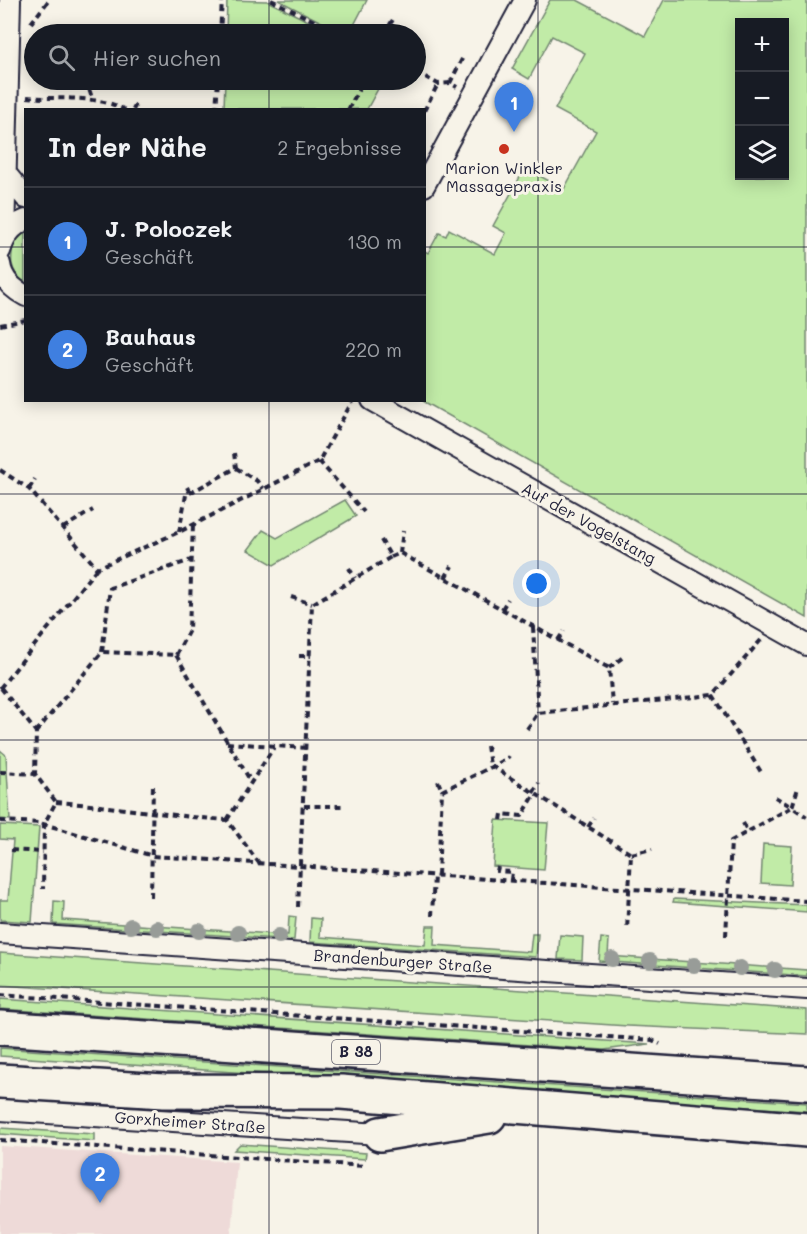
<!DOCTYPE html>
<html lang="de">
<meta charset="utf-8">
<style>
body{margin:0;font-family:Mali,sans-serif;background:#20242c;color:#f1f3f6}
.controls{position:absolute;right:18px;top:18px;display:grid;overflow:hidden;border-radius:0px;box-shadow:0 3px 15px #0003}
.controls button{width:54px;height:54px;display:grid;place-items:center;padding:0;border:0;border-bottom:2px solid #363941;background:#171b24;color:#f1f3f6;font:30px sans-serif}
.you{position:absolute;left:537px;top:584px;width:21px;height:21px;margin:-15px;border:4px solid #fff;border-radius:50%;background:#1a73e8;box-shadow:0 0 0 9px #1a73e833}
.badge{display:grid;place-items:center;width:39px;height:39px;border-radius:50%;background:#b45309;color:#fff;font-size:20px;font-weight:700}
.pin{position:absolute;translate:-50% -50px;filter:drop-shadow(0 2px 3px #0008)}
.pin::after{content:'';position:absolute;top:32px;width:21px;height:18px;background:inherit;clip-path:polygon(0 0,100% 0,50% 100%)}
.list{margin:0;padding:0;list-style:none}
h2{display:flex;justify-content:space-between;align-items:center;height:78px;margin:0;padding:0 24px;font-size:26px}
h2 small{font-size:20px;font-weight:400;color:#9ea1a6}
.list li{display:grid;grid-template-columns:39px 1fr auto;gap:18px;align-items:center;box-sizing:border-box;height:108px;padding:0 24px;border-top:2px solid #363941}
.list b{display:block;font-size:22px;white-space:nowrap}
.list p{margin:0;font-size:20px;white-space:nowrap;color:#9ea1a6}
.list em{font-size:20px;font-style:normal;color:#9ea1a6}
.icon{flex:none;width:33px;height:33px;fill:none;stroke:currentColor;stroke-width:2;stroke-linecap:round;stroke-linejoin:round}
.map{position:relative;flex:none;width:807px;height:1234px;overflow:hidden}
.search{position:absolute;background:#171b24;box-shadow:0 3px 15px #0003;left:24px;top:24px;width:402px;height:66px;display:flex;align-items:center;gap:15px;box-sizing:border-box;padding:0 21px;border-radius:33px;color:#9ea1a6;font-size:22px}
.panel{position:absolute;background:#171b24;box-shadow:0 3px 15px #0003;left:24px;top:108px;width:402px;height:294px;border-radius:0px}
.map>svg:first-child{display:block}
.built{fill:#eedad8}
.green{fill:#c1eba7;stroke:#728671;stroke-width:1.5;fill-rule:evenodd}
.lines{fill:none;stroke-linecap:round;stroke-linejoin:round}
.street-casing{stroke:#22223b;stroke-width:24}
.highway-casing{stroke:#22223b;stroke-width:38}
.path{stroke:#22223b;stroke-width:4;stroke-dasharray:6 4.5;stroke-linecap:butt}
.street{stroke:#f7f3e8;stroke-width:20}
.highway{stroke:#f7f3e8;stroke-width:33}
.tree{fill:#989c98}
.grid{fill:none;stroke:#22223b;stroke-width:1.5;stroke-opacity:0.55}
.poi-dot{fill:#c8321e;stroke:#f7f3e8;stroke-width:2}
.labels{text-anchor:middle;stroke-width:6;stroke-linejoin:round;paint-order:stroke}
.shield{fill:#f7f3e8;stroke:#62616f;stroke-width:1.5}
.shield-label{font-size:15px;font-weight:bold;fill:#22223b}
.poi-label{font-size:16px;fill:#22223b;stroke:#f7f3e8}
.street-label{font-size:16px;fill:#22223b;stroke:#f7f3e8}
</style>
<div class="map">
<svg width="807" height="1234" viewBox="0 0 807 1234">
<rect width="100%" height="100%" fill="#f7f3e8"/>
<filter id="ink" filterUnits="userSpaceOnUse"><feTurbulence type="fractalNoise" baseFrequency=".0167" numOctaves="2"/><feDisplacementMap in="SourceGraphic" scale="12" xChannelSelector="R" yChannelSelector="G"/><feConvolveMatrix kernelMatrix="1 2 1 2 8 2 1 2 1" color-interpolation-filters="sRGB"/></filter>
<g filter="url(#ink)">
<path class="built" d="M 0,1146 L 237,1162 L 231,1234 L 0,1234 Z"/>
<g class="green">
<path d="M 227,0 L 267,1 L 335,34 L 226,34 Z"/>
<path d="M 278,0 L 367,0 L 353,27 L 367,34 L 345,34 Z"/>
<path d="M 550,0 L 577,0 L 645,36 L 664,0 L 807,0 L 807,618 L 423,401 L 425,251 L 428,253 L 439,233 L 446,236 L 449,229 L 495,254 L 506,233 L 493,226 L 525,168 L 564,189 L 596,131 L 555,109 L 585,53 L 552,36 L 529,79 L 512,69 ZM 740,22 L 784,22 L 784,176 L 740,176 Z"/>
<path d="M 225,80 L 365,80 L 379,87 L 367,109 L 224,109 Z"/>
<path d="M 25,232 L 25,284 C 9,269 10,261 14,240 Z"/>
<path d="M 345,500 L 356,516 L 274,565 L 248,550 L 263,530 L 277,538 Z"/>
<path d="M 0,750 L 6,755 L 10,820 L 0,819 Z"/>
<path d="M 496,820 L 548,823 L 544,870 L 493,866 Z"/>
<path d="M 0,825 L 39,827 L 32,922 L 0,920 L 0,900 L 8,900 L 13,840 L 0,839 Z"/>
<path d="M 763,844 L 792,846 L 790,885 L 761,883 Z"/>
<path d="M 674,899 L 807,905 L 807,912 L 673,902 Z"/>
<path d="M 54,901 L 64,902 L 63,920 L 288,935 L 289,916 L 296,917 L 294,940 L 53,924 Z"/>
<path d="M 311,918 L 321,919 L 320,937 L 425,945 L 427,926 L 435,926 L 434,945 L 530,952 L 532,934 L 538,934 L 536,957 L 310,942 Z"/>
<path d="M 560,935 L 583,937 L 582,960 L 558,959 Z"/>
<path d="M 601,938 L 609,939 L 608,956 L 807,970 L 807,976 L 599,961 Z"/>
<path d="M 0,953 L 807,1010 L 807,1034 L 628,1026 L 0,985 Z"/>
<path d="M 0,999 L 649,1044 L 604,1050 L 0,1009 Z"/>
<path d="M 0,1048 L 807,1103 L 807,1111 L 0,1056 Z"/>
<path d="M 0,1128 L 94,1134 L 94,1141 L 0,1134 Z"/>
<path d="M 240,1144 L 366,1153 L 365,1159 L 234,1150 Z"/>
</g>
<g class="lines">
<defs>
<g id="street">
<path d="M 6,174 L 26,198"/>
<path d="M 424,186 L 525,0"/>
<path d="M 4,237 L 10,0"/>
<path d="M 0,251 C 5,236 11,226 26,220"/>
<path d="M 0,264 C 2,280 13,289 26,296"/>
<path d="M 372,400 L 807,645"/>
<path d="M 0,933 L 807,989"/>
<path d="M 0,1110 L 380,1134"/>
</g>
<g id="highway">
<path d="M 0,1028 L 807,1083"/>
<path d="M 0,1081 L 164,1091 L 341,1092 L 807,1130"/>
<path d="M 380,1134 L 489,1116"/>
</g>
</defs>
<use href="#street" class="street-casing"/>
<use href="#highway" class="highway-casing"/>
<g class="path">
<path d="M 271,0 L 341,34"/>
<path d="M 31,23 L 49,0"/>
<path d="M 220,34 L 222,0"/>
<path d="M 384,34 L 394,18"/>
<path d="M 416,72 L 438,84 L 450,83 L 457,87"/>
<path d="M 86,80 L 93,101"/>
<path d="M 450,83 L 464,55"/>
<path d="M 27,97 C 57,100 98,94 125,110"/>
<path d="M 133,110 L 136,104"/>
<path d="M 216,110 L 218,80"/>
<path d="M 348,110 L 359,89 L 353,80"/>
<path d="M 424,111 L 438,84"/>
<path d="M 0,325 L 26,320"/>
<path d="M 234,453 L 236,468"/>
<path d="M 319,461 L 364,512"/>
<path d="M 0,470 L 29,489 L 97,568 L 179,532 L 319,461 L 352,402"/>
<path d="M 187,487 L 190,493"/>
<path d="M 29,489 L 35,479"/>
<path d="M 63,528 L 93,510"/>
<path d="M 179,532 L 186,495 L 236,468 L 257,481 L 263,489"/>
<path d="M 400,553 L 403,531"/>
<path d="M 391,557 L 400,553 L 609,668 L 612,704"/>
<path d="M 349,568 L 355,578"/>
<path d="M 445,578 L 452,566"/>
<path d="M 291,597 L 312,604"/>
<path d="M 502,609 L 508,599"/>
<path d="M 533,627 L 538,713"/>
<path d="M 558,640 L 564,631"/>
<path d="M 102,652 L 110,588 L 191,560"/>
<path d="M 176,655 L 250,780"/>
<path d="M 176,655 L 189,630 L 193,525"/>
<path d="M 299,656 L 311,656"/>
<path d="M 609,668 L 623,657"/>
<path d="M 0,688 L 97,568"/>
<path d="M 1,688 L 36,732 L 35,774 L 56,802 L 44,824 L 43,889"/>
<path d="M 713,695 L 761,772"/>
<path d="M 527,729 L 538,713 L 713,695 L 761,640"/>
<path d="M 36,732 L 102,652 L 176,655"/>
<path d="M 227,743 L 307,748"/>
<path d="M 487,746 L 490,765 L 631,854 L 627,930"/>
<path d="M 0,772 L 35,774"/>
<path d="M 438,781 L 442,791"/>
<path d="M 533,793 L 539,783"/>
<path d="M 775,797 L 792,807 L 798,788"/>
<path d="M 56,802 C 113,806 169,816 227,820 L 259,863"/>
<path d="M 304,806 L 346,806"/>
<path d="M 227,820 L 274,747"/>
<path d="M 501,820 L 502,814 L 522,816 L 535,794"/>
<path d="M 0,821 L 40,823 L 153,856 L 807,901"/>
<path d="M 743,823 L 748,832"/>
<path d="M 588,827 L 594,818"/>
<path d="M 11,850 L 43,852"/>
<path d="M 631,854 L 652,849"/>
<path d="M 498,867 L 497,871 L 512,872 L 511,880"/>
<path d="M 438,875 L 442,791 C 453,785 505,762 509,756"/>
<path d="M 151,897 L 153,784"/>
<path d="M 298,907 L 312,604 L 391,557 L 381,540"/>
<path d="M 432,916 L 434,875"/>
<path d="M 726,936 L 731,841 L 792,807 L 807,817"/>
<path d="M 0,995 L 652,1040 L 660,1044"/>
<path d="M 0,1140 L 364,1166"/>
</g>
<use href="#street" class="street"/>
<use href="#highway" class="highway"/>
</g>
<g class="tree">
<circle cx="131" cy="926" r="8"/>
<circle cx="157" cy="928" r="8"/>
<circle cx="199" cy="931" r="8"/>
<circle cx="238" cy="933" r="8"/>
<circle cx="279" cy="936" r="8"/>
<circle cx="612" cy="959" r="8"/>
<circle cx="650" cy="961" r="8"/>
<circle cx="694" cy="965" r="8"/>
<circle cx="740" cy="968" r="8"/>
<circle cx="775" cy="970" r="8"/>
</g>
</g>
<path class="grid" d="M 269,0 L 269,34M 538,0 L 538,1234M 269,80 L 269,110M 0,247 L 26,247M 424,247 L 807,247M 269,400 L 269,1234M 0,494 L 807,494M 0,740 L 807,740M 0,987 L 807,987"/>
<circle class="poi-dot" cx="504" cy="149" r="6"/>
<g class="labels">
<rect class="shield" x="332" y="1040" width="48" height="24" rx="4.5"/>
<g class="shield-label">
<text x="356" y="1057">B 38</text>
</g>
<g class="poi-label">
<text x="504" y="174">Marion Winkler<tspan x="504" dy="18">Massagepraxis</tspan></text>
</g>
<g class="street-label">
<text transform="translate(589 523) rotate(29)" y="6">Auf der Vogelstang</text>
<text transform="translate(403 961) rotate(4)" y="6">Brandenburger Straße</text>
<text transform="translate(190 1122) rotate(4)" y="6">Gorxheimer Straße</text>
</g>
</g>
</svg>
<div class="controls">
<button>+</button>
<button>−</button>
<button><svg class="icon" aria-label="layers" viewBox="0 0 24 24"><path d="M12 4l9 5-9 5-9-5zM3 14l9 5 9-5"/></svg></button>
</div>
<div class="you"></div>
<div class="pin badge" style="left:514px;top:132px;background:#3f7fe0">1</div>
<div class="pin badge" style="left:100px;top:1203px;background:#3f7fe0">2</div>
<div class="search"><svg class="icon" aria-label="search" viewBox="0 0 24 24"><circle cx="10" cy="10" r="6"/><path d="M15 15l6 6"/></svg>Hier suchen</div>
<section class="panel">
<h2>In der Nähe<small>2 Ergebnisse</small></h2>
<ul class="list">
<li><span class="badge" style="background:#3f7fe0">1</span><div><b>J. Poloczek</b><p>Geschäft</p></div><em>130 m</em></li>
<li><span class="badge" style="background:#3f7fe0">2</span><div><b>Bauhaus</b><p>Geschäft</p></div><em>220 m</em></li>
</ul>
</section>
</div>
